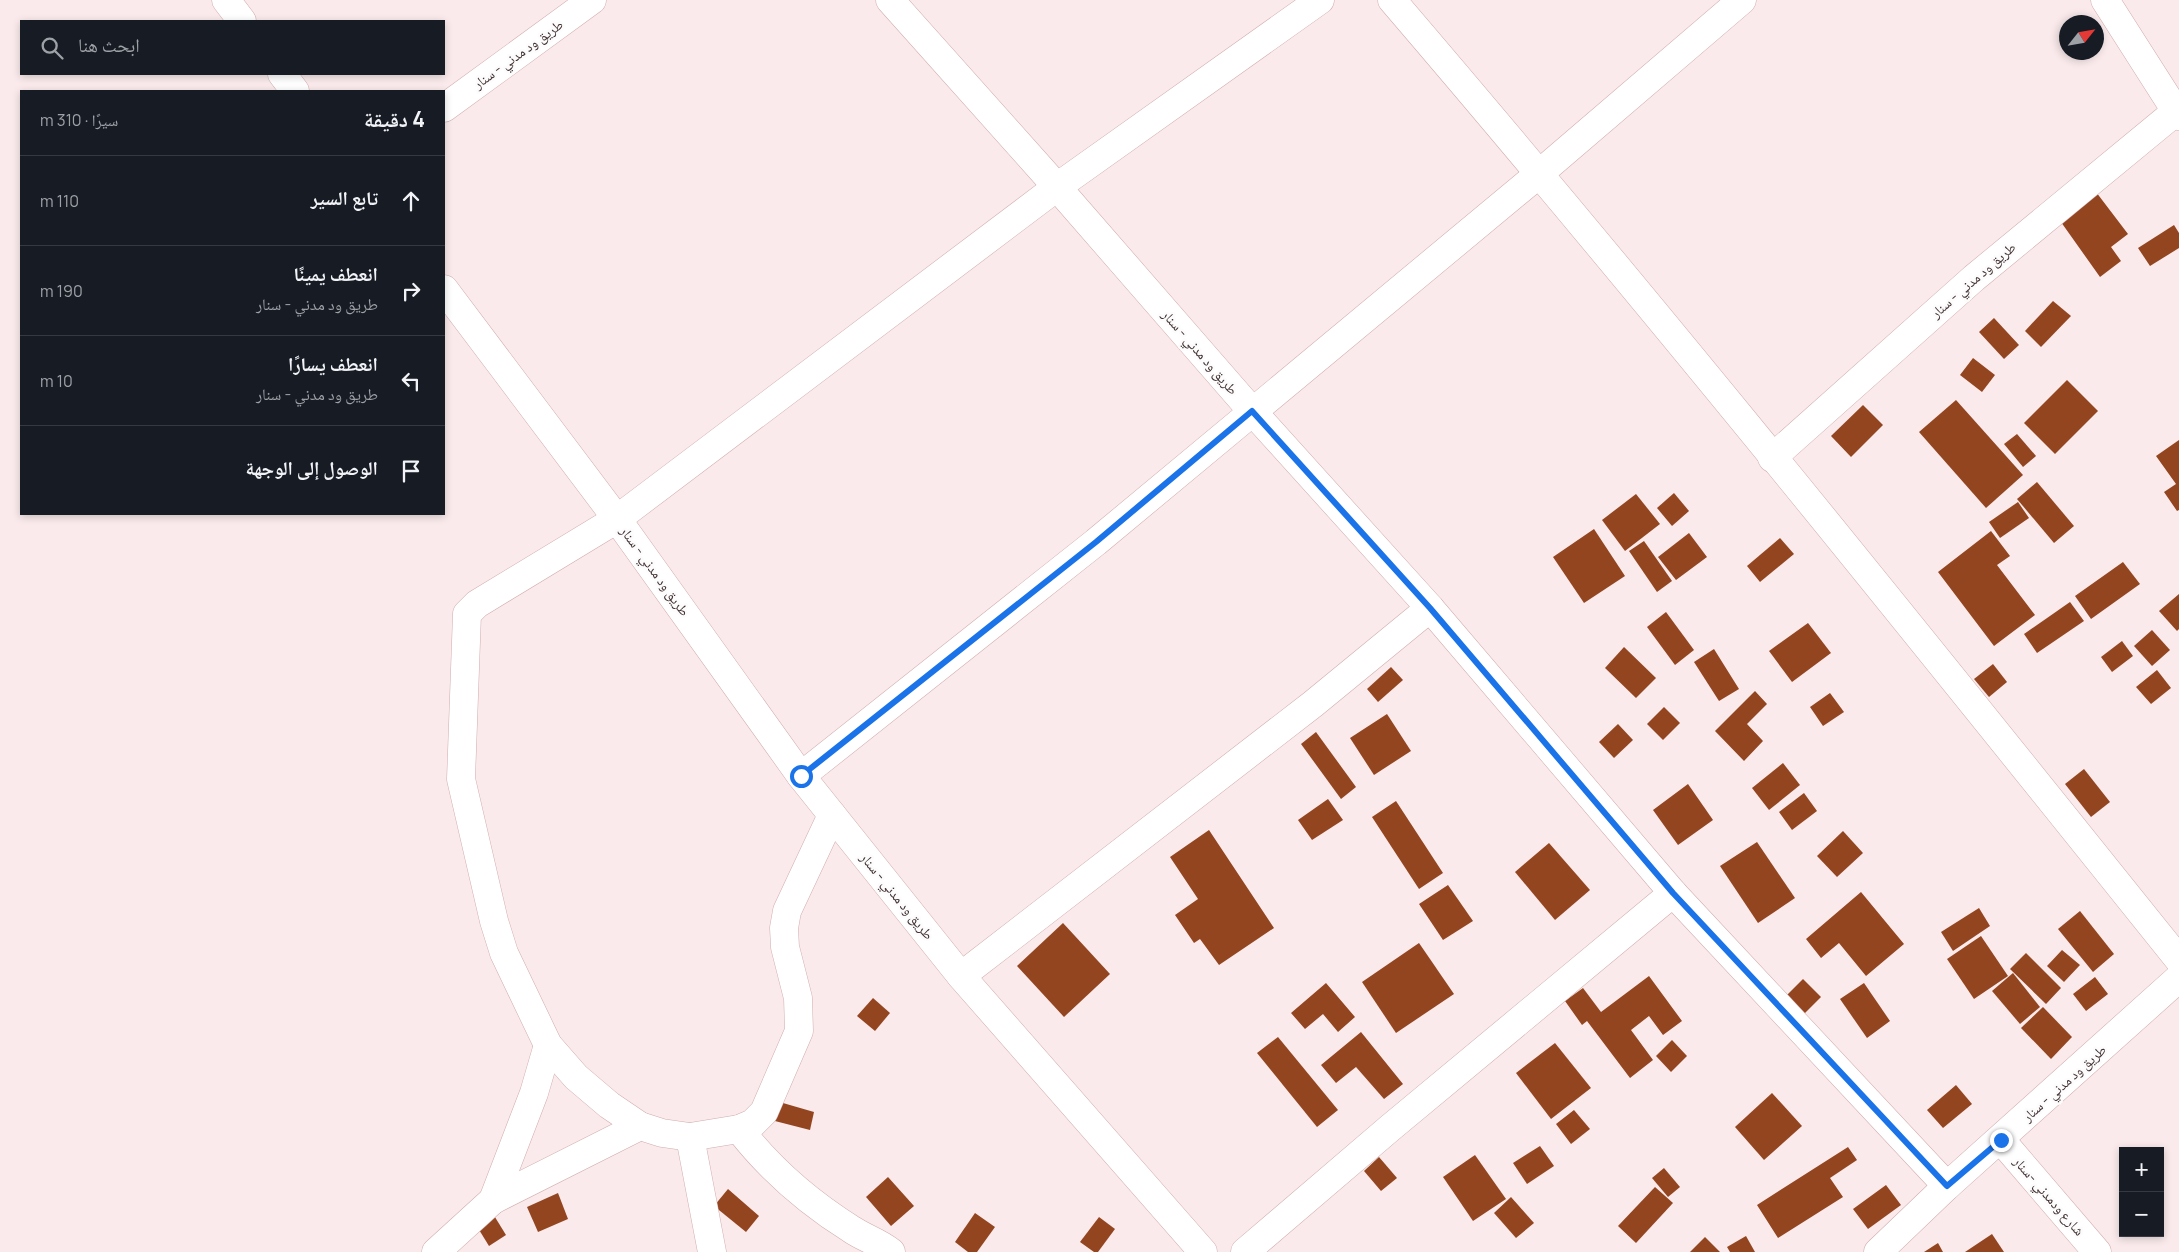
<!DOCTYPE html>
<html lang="ar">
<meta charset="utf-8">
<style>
body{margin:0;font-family:Manrope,"Noto Naskh Arabic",sans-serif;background:#242831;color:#f1f3f6;direction:rtl}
.controls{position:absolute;right:15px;bottom:15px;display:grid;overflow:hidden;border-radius:0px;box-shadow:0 2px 8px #0003}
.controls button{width:45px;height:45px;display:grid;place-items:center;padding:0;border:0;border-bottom:1px solid #363941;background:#171b24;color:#f1f3f6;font:25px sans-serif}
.compass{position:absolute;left:2059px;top:15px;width:45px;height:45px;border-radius:50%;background:#171b24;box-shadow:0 2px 8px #0003;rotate:59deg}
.stop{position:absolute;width:15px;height:15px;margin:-11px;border:4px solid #1a73e8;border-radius:50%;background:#fff}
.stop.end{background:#1a73e8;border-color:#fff;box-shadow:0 1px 5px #0008}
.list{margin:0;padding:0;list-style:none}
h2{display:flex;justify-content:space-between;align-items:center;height:65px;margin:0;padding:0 20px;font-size:21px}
h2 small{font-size:16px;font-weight:400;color:#9ea1a6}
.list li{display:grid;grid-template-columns:32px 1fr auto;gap:15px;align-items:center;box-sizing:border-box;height:90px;padding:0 20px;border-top:1px solid #363941}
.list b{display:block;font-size:19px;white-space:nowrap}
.list p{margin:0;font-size:16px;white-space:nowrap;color:#9ea1a6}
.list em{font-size:16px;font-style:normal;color:#9ea1a6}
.icon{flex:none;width:28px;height:28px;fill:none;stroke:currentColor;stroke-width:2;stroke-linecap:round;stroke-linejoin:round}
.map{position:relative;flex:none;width:2179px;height:1252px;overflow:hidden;direction:ltr}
.search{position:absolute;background:#171b24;box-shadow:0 2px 8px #0003;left:20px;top:20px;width:425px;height:55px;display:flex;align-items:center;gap:12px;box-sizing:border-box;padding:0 18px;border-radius:0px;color:#9ea1a6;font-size:19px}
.panel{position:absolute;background:#171b24;box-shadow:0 2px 8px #0003;left:20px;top:90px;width:425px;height:425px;border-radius:0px;direction:rtl}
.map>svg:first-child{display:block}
.building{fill:#934520}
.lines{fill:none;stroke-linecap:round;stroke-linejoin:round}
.street-casing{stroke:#d2acae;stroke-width:29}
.street{stroke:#fff;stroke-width:28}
.route{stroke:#1a73e8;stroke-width:6}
.labels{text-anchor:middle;stroke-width:5;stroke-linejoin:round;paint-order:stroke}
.street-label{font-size:14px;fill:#423233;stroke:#fcfcfc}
</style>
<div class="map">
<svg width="2179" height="1252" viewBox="0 0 2179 1252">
<rect width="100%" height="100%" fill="#faeaeb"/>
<g class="building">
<path d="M 2093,188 L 2128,234 L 2111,247 L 2121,261 L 2100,277 L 2056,215 Z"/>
<path d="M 2174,225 L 2179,233 L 2179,248 L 2150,266 L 2138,248 Z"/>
<path d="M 2053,301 L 2071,316 L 2041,347 L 2025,331 Z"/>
<path d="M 1994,318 L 2019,345 L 2004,359 L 1979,332 Z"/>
<path d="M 1973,358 L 1995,375 L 1982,392 L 1960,375 Z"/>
<path d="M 2067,380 L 2098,411 L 2055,454 L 2024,423 Z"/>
<path d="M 1956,400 L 2023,475 L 1986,508 L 1919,432 Z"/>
<path d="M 1863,405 L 1883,425 L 1851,457 L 1831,436 Z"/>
<path d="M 2017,434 L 2036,456 L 2023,467 L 2004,444 Z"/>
<path d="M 2179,440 L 2179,510 L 2177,511 L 2164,492 L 2176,484 L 2156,456 Z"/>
<path d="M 2037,482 L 2074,526 L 2054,543 L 2017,499 Z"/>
<path d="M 1674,493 L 1689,511 L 1672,526 L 1657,508 Z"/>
<path d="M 1636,494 L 1660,524 L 1625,551 L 1602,520 Z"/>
<path d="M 2018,502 L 2029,518 L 2000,538 L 1989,522 Z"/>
<path d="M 1594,529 L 1625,576 L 1584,603 L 1553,557 Z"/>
<path d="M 1991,531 L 2010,556 L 1997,565 L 2035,615 L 1994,646 L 1938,572 Z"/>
<path d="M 1689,533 L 1707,557 L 1676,580 L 1658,557 Z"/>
<path d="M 1780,538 L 1794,554 L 1760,582 L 1747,566 Z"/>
<path d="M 1644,541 L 1672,581 L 1657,592 L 1629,551 Z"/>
<path d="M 2123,562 L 2140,584 L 2091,619 L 2075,596 Z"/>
<path d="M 2179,594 L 2179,629 L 2177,631 L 2159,611 Z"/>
<path d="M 2070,602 L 2084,621 L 2037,653 L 2024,634 Z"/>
<path d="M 1666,612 L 1694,650 L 1675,665 L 1647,627 Z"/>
<path d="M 1808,623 L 1831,653 L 1792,682 L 1769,651 Z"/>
<path d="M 2152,630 L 2170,650 L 2152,666 L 2134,646 Z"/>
<path d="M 2122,641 L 2133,656 L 2112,672 L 2101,657 Z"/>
<path d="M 1624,647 L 1656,678 L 1636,698 L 1605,668 Z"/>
<path d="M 1714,649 L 1739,689 L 1719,701 L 1694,662 Z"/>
<path d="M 1993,664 L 2007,682 L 1989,697 L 1974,679 Z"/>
<path d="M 1391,667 L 1403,680 L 1378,702 L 1367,689 Z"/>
<path d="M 2157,670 L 2171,688 L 2151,704 L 2136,687 Z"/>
<path d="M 1755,691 L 1767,704 L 1747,724 L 1763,741 L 1744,761 L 1715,731 Z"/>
<path d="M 1830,693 L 1844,712 L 1823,726 L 1810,707 Z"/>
<path d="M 1664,707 L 1680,723 L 1663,740 L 1647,724 Z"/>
<path d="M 1387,714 L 1411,751 L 1374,775 L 1350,738 Z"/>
<path d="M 1618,724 L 1633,740 L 1614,758 L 1599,742 Z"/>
<path d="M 1316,732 L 1356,787 L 1341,799 L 1301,744 Z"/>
<path d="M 1783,763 L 1800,785 L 1769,810 L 1752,788 Z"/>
<path d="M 2084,769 L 2110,802 L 2091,817 L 2065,784 Z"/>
<path d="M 1688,784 L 1713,820 L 1678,845 L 1653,810 Z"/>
<path d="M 1804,793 L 1817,811 L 1792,830 L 1779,812 Z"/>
<path d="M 1328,799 L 1343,820 L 1312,840 L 1298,820 Z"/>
<path d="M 1396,801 L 1443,873 L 1419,889 L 1372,817 Z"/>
<path d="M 1209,830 L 1274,928 L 1219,965 L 1200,939 L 1194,943 L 1175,915 L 1198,899 L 1170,857 Z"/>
<path d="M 1843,831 L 1863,853 L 1837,877 L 1817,856 Z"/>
<path d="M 1757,842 L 1795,898 L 1758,923 L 1720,866 Z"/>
<path d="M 1549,843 L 1590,890 L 1555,920 L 1515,872 Z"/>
<path d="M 1448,885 L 1473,921 L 1443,940 L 1419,904 Z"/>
<path d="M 1861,892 L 1904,944 L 1866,976 L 1839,943 L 1821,958 L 1806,939 Z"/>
<path d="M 1979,908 L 1990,926 L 1953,951 L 1941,932 Z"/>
<path d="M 2080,911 L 2114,954 L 2093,972 L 2058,929 Z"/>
<path d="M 1063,923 L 1110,974 L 1064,1017 L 1017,966 Z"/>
<path d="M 1981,936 L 2008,976 L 1974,999 L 1947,959 Z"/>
<path d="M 1419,943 L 1454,994 L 1396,1033 L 1362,982 Z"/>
<path d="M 2062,950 L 2080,965 L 2064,982 L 2047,966 Z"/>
<path d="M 2026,953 L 2061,988 L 2046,1004 L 2010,969 Z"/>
<path d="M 2013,973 L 2040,1007 L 2020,1024 L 1992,991 Z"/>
<path d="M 1649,976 L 1682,1021 L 1663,1035 L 1649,1016 L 1631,1030 L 1653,1060 L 1630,1078 L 1587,1021 L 1582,1025 L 1565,1001 L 1583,988 L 1601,1012 Z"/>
<path d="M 2095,977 L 2108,994 L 2086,1011 L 2073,994 Z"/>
<path d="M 1803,979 L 1821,997 L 1804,1014 L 1786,996 Z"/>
<path d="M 1326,983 L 1355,1017 L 1338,1032 L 1323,1014 L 1305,1029 L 1291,1013 Z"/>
<path d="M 1864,983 L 1890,1021 L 1867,1038 L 1840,999 Z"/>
<path d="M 873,998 L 890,1013 L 875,1031 L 857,1016 Z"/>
<path d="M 2043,1007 L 2072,1037 L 2051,1059 L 2021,1028 Z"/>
<path d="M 1361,1032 L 1403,1084 L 1384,1099 L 1356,1067 L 1336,1083 L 1321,1065 Z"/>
<path d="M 1278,1037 L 1338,1110 L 1317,1127 L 1257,1053 Z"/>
<path d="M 1672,1040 L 1687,1056 L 1671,1072 L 1656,1056 Z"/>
<path d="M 1555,1043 L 1591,1088 L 1551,1119 L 1516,1073 Z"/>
<path d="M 1956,1085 L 1972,1104 L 1943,1128 L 1927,1110 Z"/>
<path d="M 1772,1093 L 1802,1126 L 1764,1160 L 1735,1127 Z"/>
<path d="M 776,1101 L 814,1112 L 810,1130 L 771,1120 Z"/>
<path d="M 1574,1110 L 1590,1129 L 1571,1144 L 1556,1124 Z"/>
<path d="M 1540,1146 L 1554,1166 L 1527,1184 L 1513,1163 Z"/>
<path d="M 1848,1147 L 1857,1160 L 1830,1178 L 1843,1197 L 1778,1238 L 1757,1205 Z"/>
<path d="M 1475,1155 L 1506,1199 L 1473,1221 L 1443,1177 Z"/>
<path d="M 1379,1157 L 1397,1178 L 1381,1191 L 1364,1171 Z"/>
<path d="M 1664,1168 L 1680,1187 L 1668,1197 L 1652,1178 Z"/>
<path d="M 888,1177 L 914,1206 L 891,1226 L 866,1197 Z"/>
<path d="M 1886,1185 L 1901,1205 L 1868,1229 L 1853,1209 Z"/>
<path d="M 1655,1187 L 1673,1203 L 1636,1243 L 1618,1226 Z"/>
<path d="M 728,1189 L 759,1216 L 746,1232 L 714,1206 Z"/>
<path d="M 558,1193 L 568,1219 L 538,1232 L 527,1207 Z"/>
<path d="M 1511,1197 L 1534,1223 L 1516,1238 L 1494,1213 Z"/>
<path d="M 490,1209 L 506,1235 L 489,1246 L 473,1220 Z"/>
<path d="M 975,1213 L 995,1227 L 977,1252 L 968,1252 L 955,1242 Z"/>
<path d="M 1099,1217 L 1115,1229 L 1098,1252 L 1094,1252 L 1080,1242 Z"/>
<path d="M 1992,1234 L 2004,1252 L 1965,1252 Z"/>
<path d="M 1746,1236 L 1755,1252 L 1730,1252 L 1727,1247 Z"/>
<path d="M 1705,1237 L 1720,1252 L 1690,1252 Z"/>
<path d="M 1938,1243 L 1943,1252 L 1924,1252 Z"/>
</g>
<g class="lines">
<defs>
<g id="street">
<path d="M 226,0 L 242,21"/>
<path d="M 890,0 L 1057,187 L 1252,411 L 1430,608 L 1673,893 L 1947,1186"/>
<path d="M 1392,0 C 1661,314 1920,637 2179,960"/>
<path d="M 2105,0 L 2179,116"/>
<path d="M 282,74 L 295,91"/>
<path d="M 444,108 L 592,0"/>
<path d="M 444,289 L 617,519 L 801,776 L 961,976 L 1203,1252"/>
<path d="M 1772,458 L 1974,278 L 2179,109"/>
<path d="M 801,776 L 1096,542 L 1540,173 L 1742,0"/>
<path d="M 832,815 L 787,911 L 784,928 L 785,947 L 798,998 L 799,1031 L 764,1112 L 753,1123 L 739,1129 L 690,1137 L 662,1133 L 640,1126 L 609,1105 L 576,1077 L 548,1045 L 504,953 L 494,921 L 461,779 L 467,614 L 477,604 L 617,519 L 1057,187 L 1320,0"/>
<path d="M 961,976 L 1313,704 L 1430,608"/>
<path d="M 739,1129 C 770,1169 808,1202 851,1229 C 864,1238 879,1242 891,1252"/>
<path d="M 690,1137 L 712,1252"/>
<path d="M 2001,1140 L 2097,1252"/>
<path d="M 493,1200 L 534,1093 L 548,1045"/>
<path d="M 436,1252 L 493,1200 L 640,1126"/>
<path d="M 1245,1252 L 1390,1128 L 1673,893"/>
<path d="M 1878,1252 L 1947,1186 L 2179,978"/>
</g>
</defs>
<use href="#street" class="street-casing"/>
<use href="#street" class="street"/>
</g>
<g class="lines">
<path class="route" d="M 801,776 L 1096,542 L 1252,411 L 1430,608 L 1673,893 L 1947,1186 L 2001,1140"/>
</g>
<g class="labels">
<g class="street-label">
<text transform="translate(518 54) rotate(-36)" y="5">طريق ود مدني - سنار</text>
<text transform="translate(1973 280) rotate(-41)" y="5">طريق ود مدني - سنار</text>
<text transform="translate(1200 352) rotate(49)" y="5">طريق ود مدني - سنار</text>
<text transform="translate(655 571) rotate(54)" y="5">طريق ود مدني - سنار</text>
<text transform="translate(897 896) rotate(51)" y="5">طريق ود مدني - سنار</text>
<text transform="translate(2064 1083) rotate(-42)" y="5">طريق ود مدني - سنار</text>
<text transform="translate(2049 1196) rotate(49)" y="5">شارع ودمدني -سنار</text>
</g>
</g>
</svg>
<div class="controls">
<button>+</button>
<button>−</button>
</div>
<svg class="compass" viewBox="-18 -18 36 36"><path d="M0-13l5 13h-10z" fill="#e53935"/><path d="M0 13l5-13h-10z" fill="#9ea1a6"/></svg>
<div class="stop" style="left:801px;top:776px"></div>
<div class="stop end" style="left:2001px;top:1140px"></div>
<div class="search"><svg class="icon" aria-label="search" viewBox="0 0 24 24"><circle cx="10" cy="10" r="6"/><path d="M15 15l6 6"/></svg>ابحث هنا</div>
<section class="panel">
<h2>4 دقيقة<small>سيرًا · 310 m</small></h2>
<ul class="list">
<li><svg class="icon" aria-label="ahead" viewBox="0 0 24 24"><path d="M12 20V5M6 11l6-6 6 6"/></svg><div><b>تابع السير</b></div><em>110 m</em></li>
<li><svg class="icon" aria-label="right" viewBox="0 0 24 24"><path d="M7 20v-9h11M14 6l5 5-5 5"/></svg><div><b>انعطف يمينًا</b><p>طريق ود مدني - سنار</p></div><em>190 m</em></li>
<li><svg class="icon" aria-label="left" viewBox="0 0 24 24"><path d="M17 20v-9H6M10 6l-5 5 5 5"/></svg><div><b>انعطف يسارًا</b><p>طريق ود مدني - سنار</p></div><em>10 m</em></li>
<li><svg class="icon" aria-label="arrive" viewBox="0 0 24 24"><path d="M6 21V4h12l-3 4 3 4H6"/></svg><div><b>الوصول إلى الوجهة</b></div></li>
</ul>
</section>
</div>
